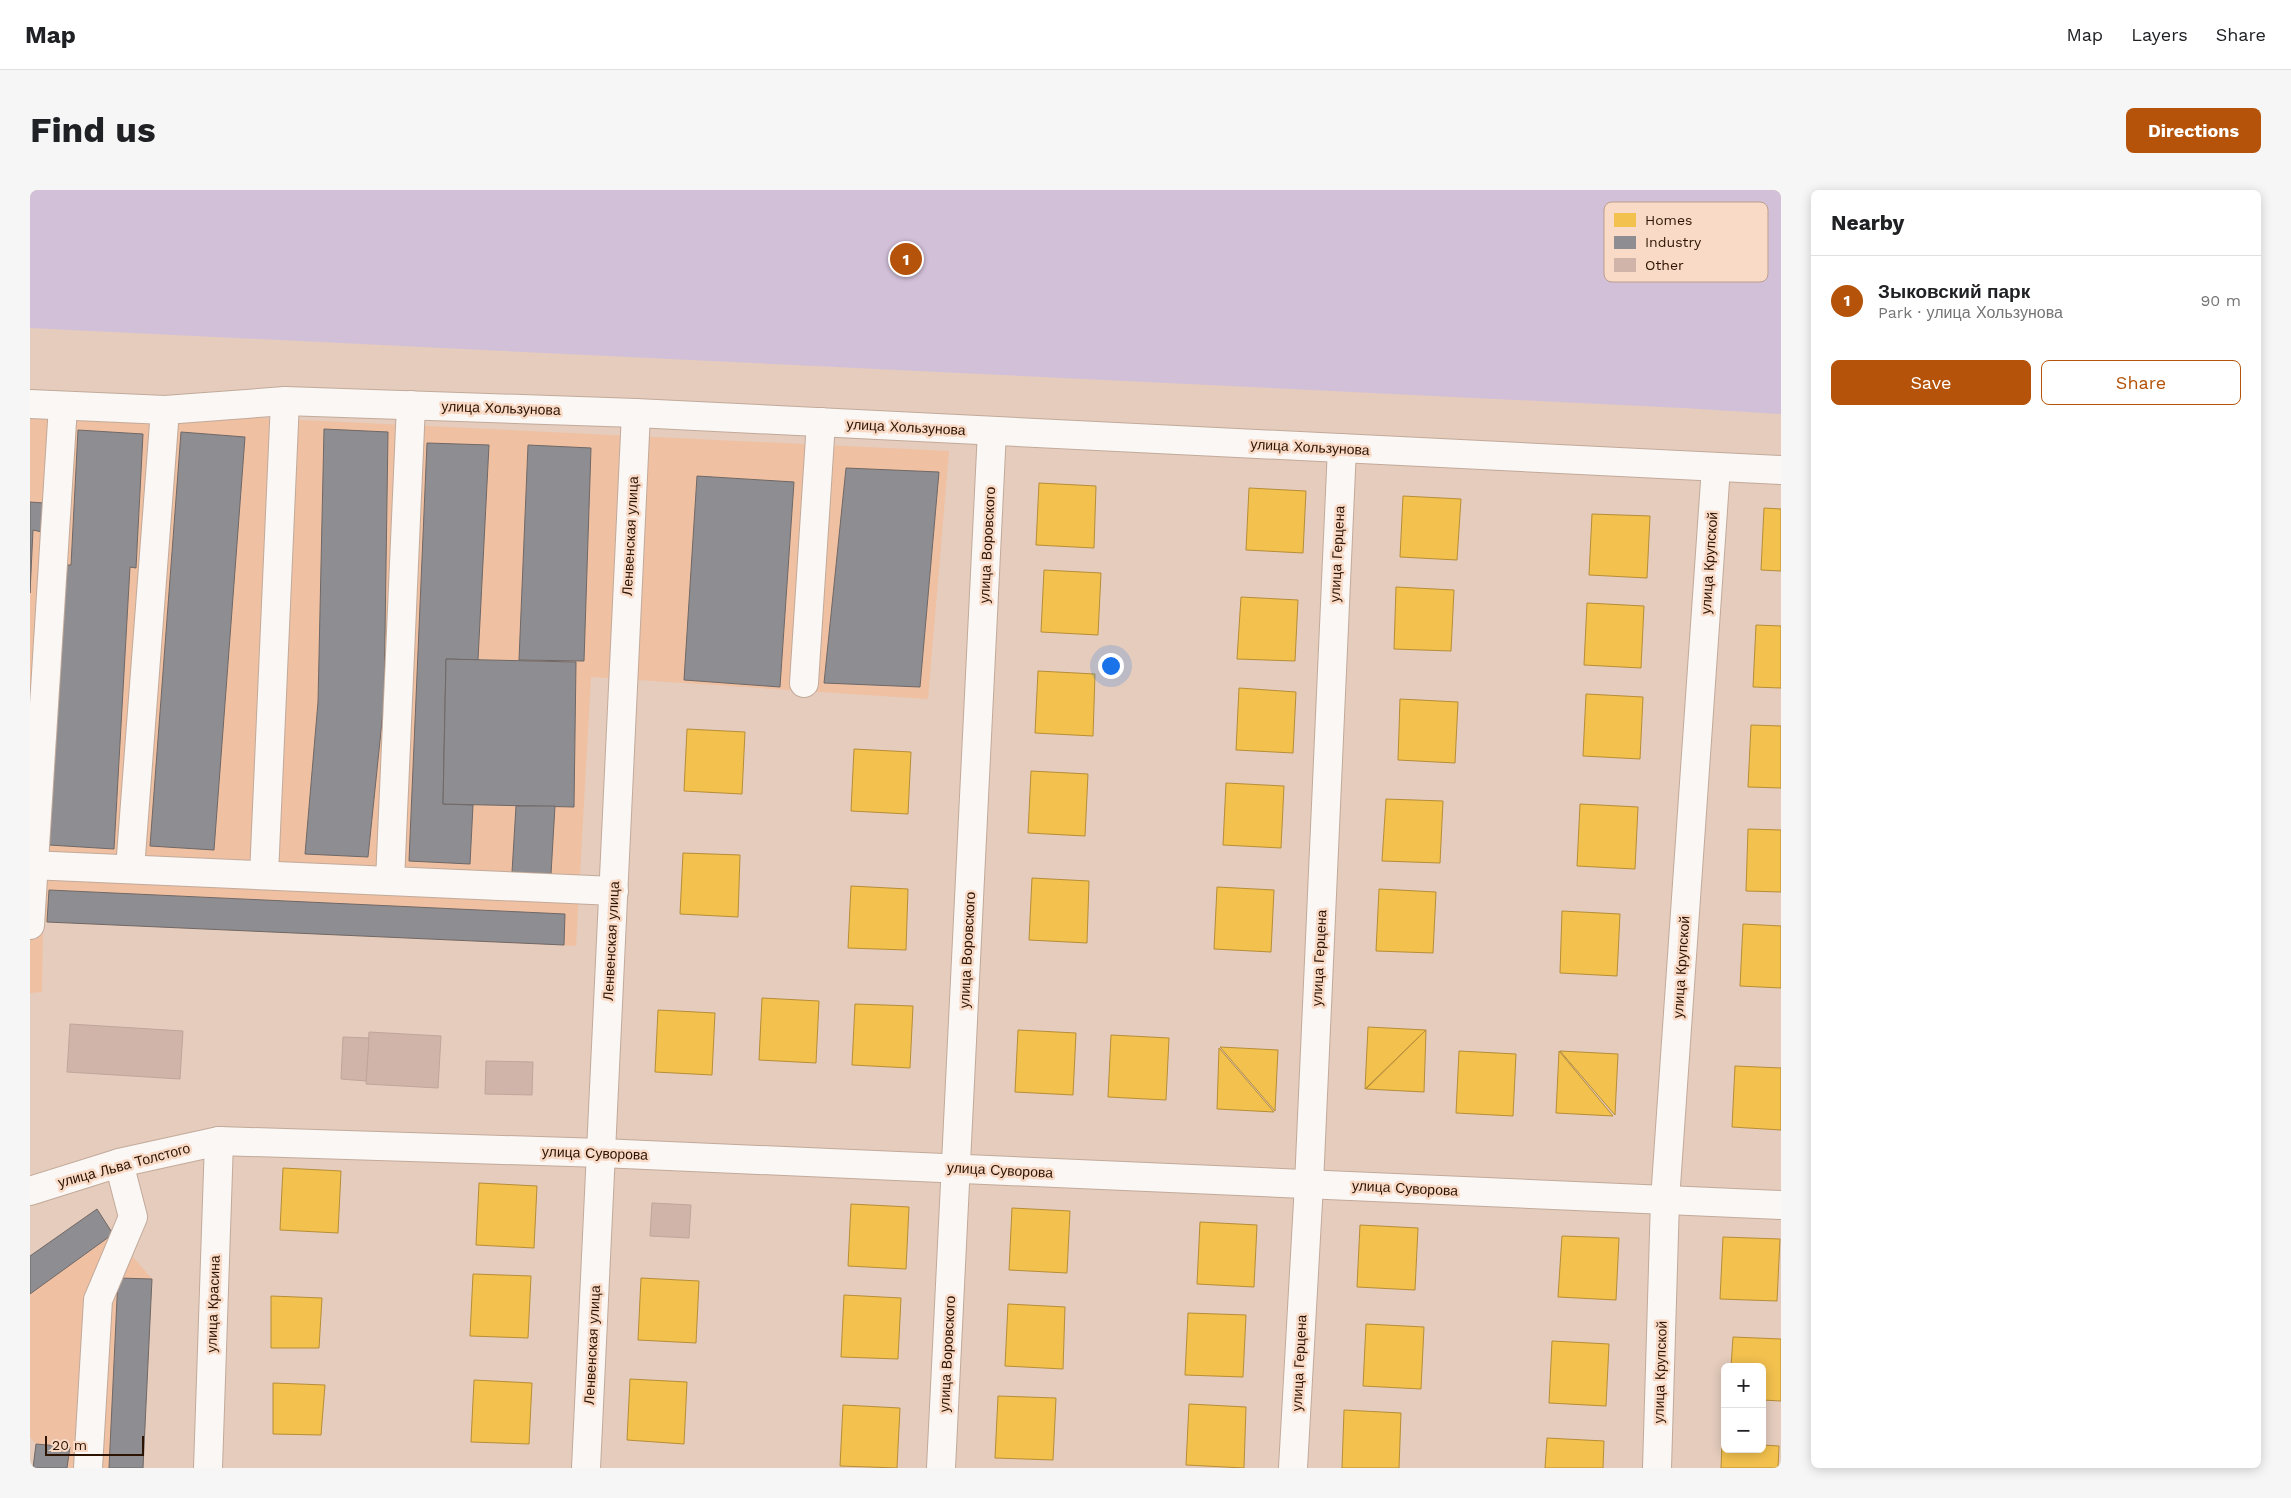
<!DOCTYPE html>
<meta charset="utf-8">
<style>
body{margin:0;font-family:"Work Sans",sans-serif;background:#f6f6f6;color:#202124}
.controls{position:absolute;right:15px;bottom:15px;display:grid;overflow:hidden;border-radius:8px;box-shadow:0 2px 12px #0003}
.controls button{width:45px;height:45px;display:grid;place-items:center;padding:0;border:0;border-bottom:1px solid #e0e0e0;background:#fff;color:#202124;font:25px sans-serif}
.scale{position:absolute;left:15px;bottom:12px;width:99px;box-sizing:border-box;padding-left:5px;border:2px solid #2d1301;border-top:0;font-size:14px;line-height:18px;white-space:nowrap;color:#2d1301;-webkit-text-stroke:4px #f8dac6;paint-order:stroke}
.you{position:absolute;left:1080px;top:475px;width:18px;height:18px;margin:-12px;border:4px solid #fff;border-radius:50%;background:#1a73e8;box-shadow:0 0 0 8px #1a73e833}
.badge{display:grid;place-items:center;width:32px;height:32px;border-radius:50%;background:#b45309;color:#fff;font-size:16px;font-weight:700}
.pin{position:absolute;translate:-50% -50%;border:2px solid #fff;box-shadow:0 1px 5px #0006}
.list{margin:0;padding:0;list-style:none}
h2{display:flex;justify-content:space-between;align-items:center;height:65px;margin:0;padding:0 20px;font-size:21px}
h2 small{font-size:16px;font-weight:400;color:#757577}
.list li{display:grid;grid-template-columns:32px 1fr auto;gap:15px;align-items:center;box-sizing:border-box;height:90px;padding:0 20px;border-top:1px solid #e0e0e0}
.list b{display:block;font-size:19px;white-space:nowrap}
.list p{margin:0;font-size:16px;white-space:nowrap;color:#757577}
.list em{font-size:16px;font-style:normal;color:#757577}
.actions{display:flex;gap:10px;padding:15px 20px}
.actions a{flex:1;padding:11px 0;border:1px solid #b45309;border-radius:8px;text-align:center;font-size:18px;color:#b45309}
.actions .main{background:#b45309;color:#fff}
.map{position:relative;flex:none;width:1751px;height:1278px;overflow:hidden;border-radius:8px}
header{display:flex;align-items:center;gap:30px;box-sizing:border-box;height:70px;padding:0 25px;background:#fff;border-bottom:1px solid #e0e0e0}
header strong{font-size:24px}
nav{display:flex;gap:28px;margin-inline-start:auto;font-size:18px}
.intro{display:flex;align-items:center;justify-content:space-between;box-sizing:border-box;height:120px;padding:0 30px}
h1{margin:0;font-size:35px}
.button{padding:12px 22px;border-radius:8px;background:#b45309;color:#fff;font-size:18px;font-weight:700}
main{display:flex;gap:30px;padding:0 30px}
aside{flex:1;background:#fff;border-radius:8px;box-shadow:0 2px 12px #0003}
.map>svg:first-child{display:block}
.built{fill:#efc0a2}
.green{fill:#d2c0d9}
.homes{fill:#f2c14e;stroke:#b78d37}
.industry{fill:#8d8d92;stroke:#706866}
.building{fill:#d0b4a9;stroke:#c0a59a}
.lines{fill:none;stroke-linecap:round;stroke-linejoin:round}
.minor-casing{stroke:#c2aa9a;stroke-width:30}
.minor{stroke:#fbf7f5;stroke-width:28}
.labels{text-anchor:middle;stroke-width:5;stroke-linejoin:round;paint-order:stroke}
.street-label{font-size:14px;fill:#2d1301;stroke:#f8dac6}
.key{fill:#f8dac6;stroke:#bb9e8b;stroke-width:1}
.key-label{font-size:14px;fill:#2d1301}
</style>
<header>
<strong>Map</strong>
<nav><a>Map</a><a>Layers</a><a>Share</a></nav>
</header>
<div class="intro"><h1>Find us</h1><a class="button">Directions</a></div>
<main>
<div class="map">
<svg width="1751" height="1278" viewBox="0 0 1751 1278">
<rect width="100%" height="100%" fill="#e5ccbd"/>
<g class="built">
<path d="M 0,217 L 919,261 L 898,509 L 561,487 L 546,756 L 13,732 L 12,802 L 0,803 Z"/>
<path d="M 67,1019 L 83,1044 L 122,1089 L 113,1278 L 3,1278 L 6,1254 L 0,1247 L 0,1066 Z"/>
</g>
<path class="green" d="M 0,0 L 1751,0 L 1751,224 L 1653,218 L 0,138 Z"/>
<g class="homes">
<path d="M 1009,293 L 1066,296 L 1064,358 L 1006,355 Z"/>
<path d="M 1219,298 L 1276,301 L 1273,363 L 1216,360 Z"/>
<path d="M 1373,306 L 1431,309 L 1427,370 L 1370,367 Z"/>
<path d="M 1734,318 L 1751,319 L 1751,381 L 1731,380 Z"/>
<path d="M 1562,324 L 1620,326 L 1617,388 L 1559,385 Z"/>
<path d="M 1014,380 L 1071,383 L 1068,445 L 1011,442 Z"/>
<path d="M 1366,397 L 1424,400 L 1421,461 L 1364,459 Z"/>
<path d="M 1211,407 L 1268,410 L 1265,471 L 1207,469 Z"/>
<path d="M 1557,413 L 1614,416 L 1611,478 L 1554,475 Z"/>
<path d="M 1726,435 L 1751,436 L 1751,498 L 1723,497 Z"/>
<path d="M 1008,481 L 1065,484 L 1063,546 L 1005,543 Z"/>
<path d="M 1209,498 L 1266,502 L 1263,563 L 1206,560 Z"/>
<path d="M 1556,504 L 1613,507 L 1610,569 L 1553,566 Z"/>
<path d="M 1370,509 L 1428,512 L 1425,573 L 1368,570 Z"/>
<path d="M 1721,535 L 1751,536 L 1751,598 L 1718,597 Z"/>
<path d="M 657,539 L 715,542 L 712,604 L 654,601 Z"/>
<path d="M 824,559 L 881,562 L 878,624 L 821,621 Z"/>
<path d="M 1001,581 L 1058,584 L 1055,646 L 998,643 Z"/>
<path d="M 1196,593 L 1254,596 L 1251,658 L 1193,655 Z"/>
<path d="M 1356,609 L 1413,611 L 1410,673 L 1352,671 Z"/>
<path d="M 1550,614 L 1608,617 L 1605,679 L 1547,676 Z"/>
<path d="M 1718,639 L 1751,640 L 1751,702 L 1716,701 Z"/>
<path d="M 653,663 L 710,665 L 708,727 L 650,724 Z"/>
<path d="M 1002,688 L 1059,691 L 1057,753 L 999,750 Z"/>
<path d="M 821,696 L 878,699 L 876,760 L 818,758 Z"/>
<path d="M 1187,697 L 1244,700 L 1241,762 L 1184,759 Z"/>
<path d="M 1349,699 L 1406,702 L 1403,763 L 1346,761 Z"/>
<path d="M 1532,721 L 1590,724 L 1587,786 L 1530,783 Z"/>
<path d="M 1713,734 L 1751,736 L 1751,798 L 1710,796 Z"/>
<path d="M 732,808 L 789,811 L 786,873 L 729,870 Z"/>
<path d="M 825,814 L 883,816 L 880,878 L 822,875 Z"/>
<path d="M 628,820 L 685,823 L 682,885 L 625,882 Z"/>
<path d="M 1338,837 L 1396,840 L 1335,899 Z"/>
<path d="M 988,840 L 1046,843 L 1043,905 L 985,902 Z"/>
<path d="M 1396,840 L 1394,902 L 1336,899 Z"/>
<path d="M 1081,845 L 1139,848 L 1136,910 L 1078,907 Z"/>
<path d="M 1190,857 L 1248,860 L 1245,921 Z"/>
<path d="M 1189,858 L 1244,922 L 1187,919 Z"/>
<path d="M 1429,861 L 1486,864 L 1483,926 L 1426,923 Z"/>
<path d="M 1529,861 L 1583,926 L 1526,923 Z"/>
<path d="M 1530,861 L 1588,864 L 1585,925 Z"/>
<path d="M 1705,876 L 1751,878 L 1751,940 L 1702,937 Z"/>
<path d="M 253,978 L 311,981 L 308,1043 L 250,1040 Z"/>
<path d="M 449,993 L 507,996 L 504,1058 L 446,1055 Z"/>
<path d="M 821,1014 L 879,1017 L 876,1079 L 818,1076 Z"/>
<path d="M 982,1018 L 1040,1021 L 1037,1083 L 979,1080 Z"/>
<path d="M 1170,1032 L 1227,1035 L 1224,1097 L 1167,1094 Z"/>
<path d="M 1330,1035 L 1388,1038 L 1385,1100 L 1327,1097 Z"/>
<path d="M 1532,1046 L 1589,1048 L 1586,1110 L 1528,1107 Z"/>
<path d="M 1693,1047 L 1750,1049 L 1747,1111 L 1690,1109 Z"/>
<path d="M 443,1084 L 501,1086 L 498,1148 L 440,1146 Z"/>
<path d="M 611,1088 L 669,1091 L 666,1153 L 608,1150 Z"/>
<path d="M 814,1105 L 871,1108 L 868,1169 L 811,1167 Z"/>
<path d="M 241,1106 L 292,1108 L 289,1158 L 241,1158 Z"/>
<path d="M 978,1114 L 1035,1117 L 1033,1179 L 975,1176 Z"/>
<path d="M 1158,1123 L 1216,1125 L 1213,1187 L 1155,1185 Z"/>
<path d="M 1336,1134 L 1394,1137 L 1391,1199 L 1333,1196 Z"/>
<path d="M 1703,1147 L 1751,1149 L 1751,1211 L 1732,1210 L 1732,1177 L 1701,1177 Z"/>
<path d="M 1522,1151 L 1579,1154 L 1576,1216 L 1519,1213 Z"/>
<path d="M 600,1189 L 657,1192 L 654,1254 L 597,1250 Z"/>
<path d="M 444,1190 L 502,1193 L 499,1254 L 441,1252 Z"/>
<path d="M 243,1193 L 295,1195 L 291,1245 L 243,1244 Z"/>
<path d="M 968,1206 L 1026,1208 L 1023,1270 L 965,1268 Z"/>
<path d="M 1159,1214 L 1216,1217 L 1214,1278 L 1156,1275 Z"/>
<path d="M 813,1215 L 870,1218 L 867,1278 L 810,1276 Z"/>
<path d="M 1314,1220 L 1371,1223 L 1369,1278 L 1312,1278 Z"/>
<path d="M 1517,1248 L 1574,1251 L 1573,1278 L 1515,1278 Z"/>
<path d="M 1692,1253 L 1695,1253 L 1695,1259 L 1732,1259 L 1732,1255 L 1749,1256 L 1748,1278 L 1691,1278 Z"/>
</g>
<g class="industry">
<path d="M 294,239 L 358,242 L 354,512 L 338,667 L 275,664 L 288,512 Z"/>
<path d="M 48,240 L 113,244 L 106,378 L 100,377 L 84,659 L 19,655 L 35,375 L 41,375 Z"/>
<path d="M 151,242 L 215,247 L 184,660 L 120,656 Z"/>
<path d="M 397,253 L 459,255 L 448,470 L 416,469 L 413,614 L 443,615 L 440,674 L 379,671 Z"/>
<path d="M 498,255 L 561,258 L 554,471 L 489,470 Z"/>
<path d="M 816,278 L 909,282 L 890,497 L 794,493 Z"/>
<path d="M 667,286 L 764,292 L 750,497 L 654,490 Z"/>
<path d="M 0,312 L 14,313 L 12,342 L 3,340 L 0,403 Z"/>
<path d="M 416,469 L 546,472 L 544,617 L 413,614 Z"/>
<path d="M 486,616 L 525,616 L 521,684 L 482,682 Z"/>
<path d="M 19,700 L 535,724 L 534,755 L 17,732 Z"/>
<path d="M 67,1019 L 83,1044 L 0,1104 L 0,1066 Z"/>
<path d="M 88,1088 L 122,1089 L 113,1278 L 79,1278 Z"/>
<path d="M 6,1254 L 40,1257 L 37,1278 L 3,1278 Z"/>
</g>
<g class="building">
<path d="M 40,834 L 153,841 L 150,889 L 37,882 Z"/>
<path d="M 339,842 L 411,846 L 408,898 L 336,894 Z"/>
<path d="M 313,847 L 339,848 L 336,891 L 311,889 Z"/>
<path d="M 456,871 L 503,872 L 502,905 L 455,904 Z"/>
<path d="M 622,1013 L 661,1015 L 659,1048 L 620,1046 Z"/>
</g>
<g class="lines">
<defs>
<g id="minor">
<path d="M 0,214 L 135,220 L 255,211 L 606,223 L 1751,280"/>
<path d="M 774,493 L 791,232"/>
<path d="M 0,675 L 584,701"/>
<path d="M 100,679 L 135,220"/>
<path d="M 234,685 L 255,211"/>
<path d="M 360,691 L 381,215"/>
<path d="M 0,735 L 33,216"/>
<path d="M 0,1001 L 89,973 L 189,951 L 571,963 L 1751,1015"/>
<path d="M 58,1278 L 68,1110 L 103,1027 L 89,973"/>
<path d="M 178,1278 L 189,951"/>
<path d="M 556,1278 L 606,223"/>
<path d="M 911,1278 L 962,241"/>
<path d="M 1263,1278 L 1279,994 L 1312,258"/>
<path d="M 1627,1278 L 1635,1010 L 1686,277"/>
</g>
</defs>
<use href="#minor" class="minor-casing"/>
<use href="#minor" class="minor"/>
</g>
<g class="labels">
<g class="street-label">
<text transform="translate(471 218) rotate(2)" y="5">улица Хользунова</text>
<text transform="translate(876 237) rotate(3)" y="5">улица Хользунова</text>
<text transform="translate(1280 257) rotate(3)" y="5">улица Хользунова</text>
<text transform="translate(600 346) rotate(-87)" y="5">Ленвенская улица</text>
<text transform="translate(957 355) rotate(-87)" y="5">улица Воровского</text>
<text transform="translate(1307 364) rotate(-87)" y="5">улица Герцена</text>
<text transform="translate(1679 373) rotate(-86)" y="5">улица Крупской</text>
<text transform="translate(581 751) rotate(-87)" y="5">Ленвенская улица</text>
<text transform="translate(937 760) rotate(-87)" y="5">улица Воровского</text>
<text transform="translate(1289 768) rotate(-87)" y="5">улица Герцена</text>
<text transform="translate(1651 777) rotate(-86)" y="5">улица Крупской</text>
<text transform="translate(565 963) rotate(2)" y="5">улица Суворова</text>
<text transform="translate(94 975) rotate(-15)" y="5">улица Льва Толстого</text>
<text transform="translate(970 980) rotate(3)" y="5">улица Суворова</text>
<text transform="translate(1375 998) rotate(3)" y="5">улица Суворова</text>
<text transform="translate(183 1114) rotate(-88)" y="5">улица Красина</text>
<text transform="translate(562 1155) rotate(-87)" y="5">Ленвенская улица</text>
<text transform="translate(917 1164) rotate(-87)" y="5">улица Воровского</text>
<text transform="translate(1269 1173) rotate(-87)" y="5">улица Герцена</text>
<text transform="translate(1630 1182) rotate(-88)" y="5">улица Крупской</text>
</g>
</g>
<rect x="1574" y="12" width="164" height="80" rx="8" class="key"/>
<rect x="1584" y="23" width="22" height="14" fill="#f2c14e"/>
<rect x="1584" y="46" width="22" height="13" fill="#8d8d92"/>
<rect x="1584" y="68" width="22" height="14" fill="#d0b4a9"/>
<g class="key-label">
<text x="1615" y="35">Homes</text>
<text x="1615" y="57">Industry</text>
<text x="1615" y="80">Other</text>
</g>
</svg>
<div class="controls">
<button>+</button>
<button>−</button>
</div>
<div class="scale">20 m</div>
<div class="you"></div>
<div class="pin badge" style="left:876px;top:69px">1</div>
</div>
<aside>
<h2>Nearby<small></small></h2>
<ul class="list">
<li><span class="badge">1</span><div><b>Зыковский парк</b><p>Park · улица Хользунова</p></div><em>90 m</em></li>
</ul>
<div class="actions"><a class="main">Save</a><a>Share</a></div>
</aside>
</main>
